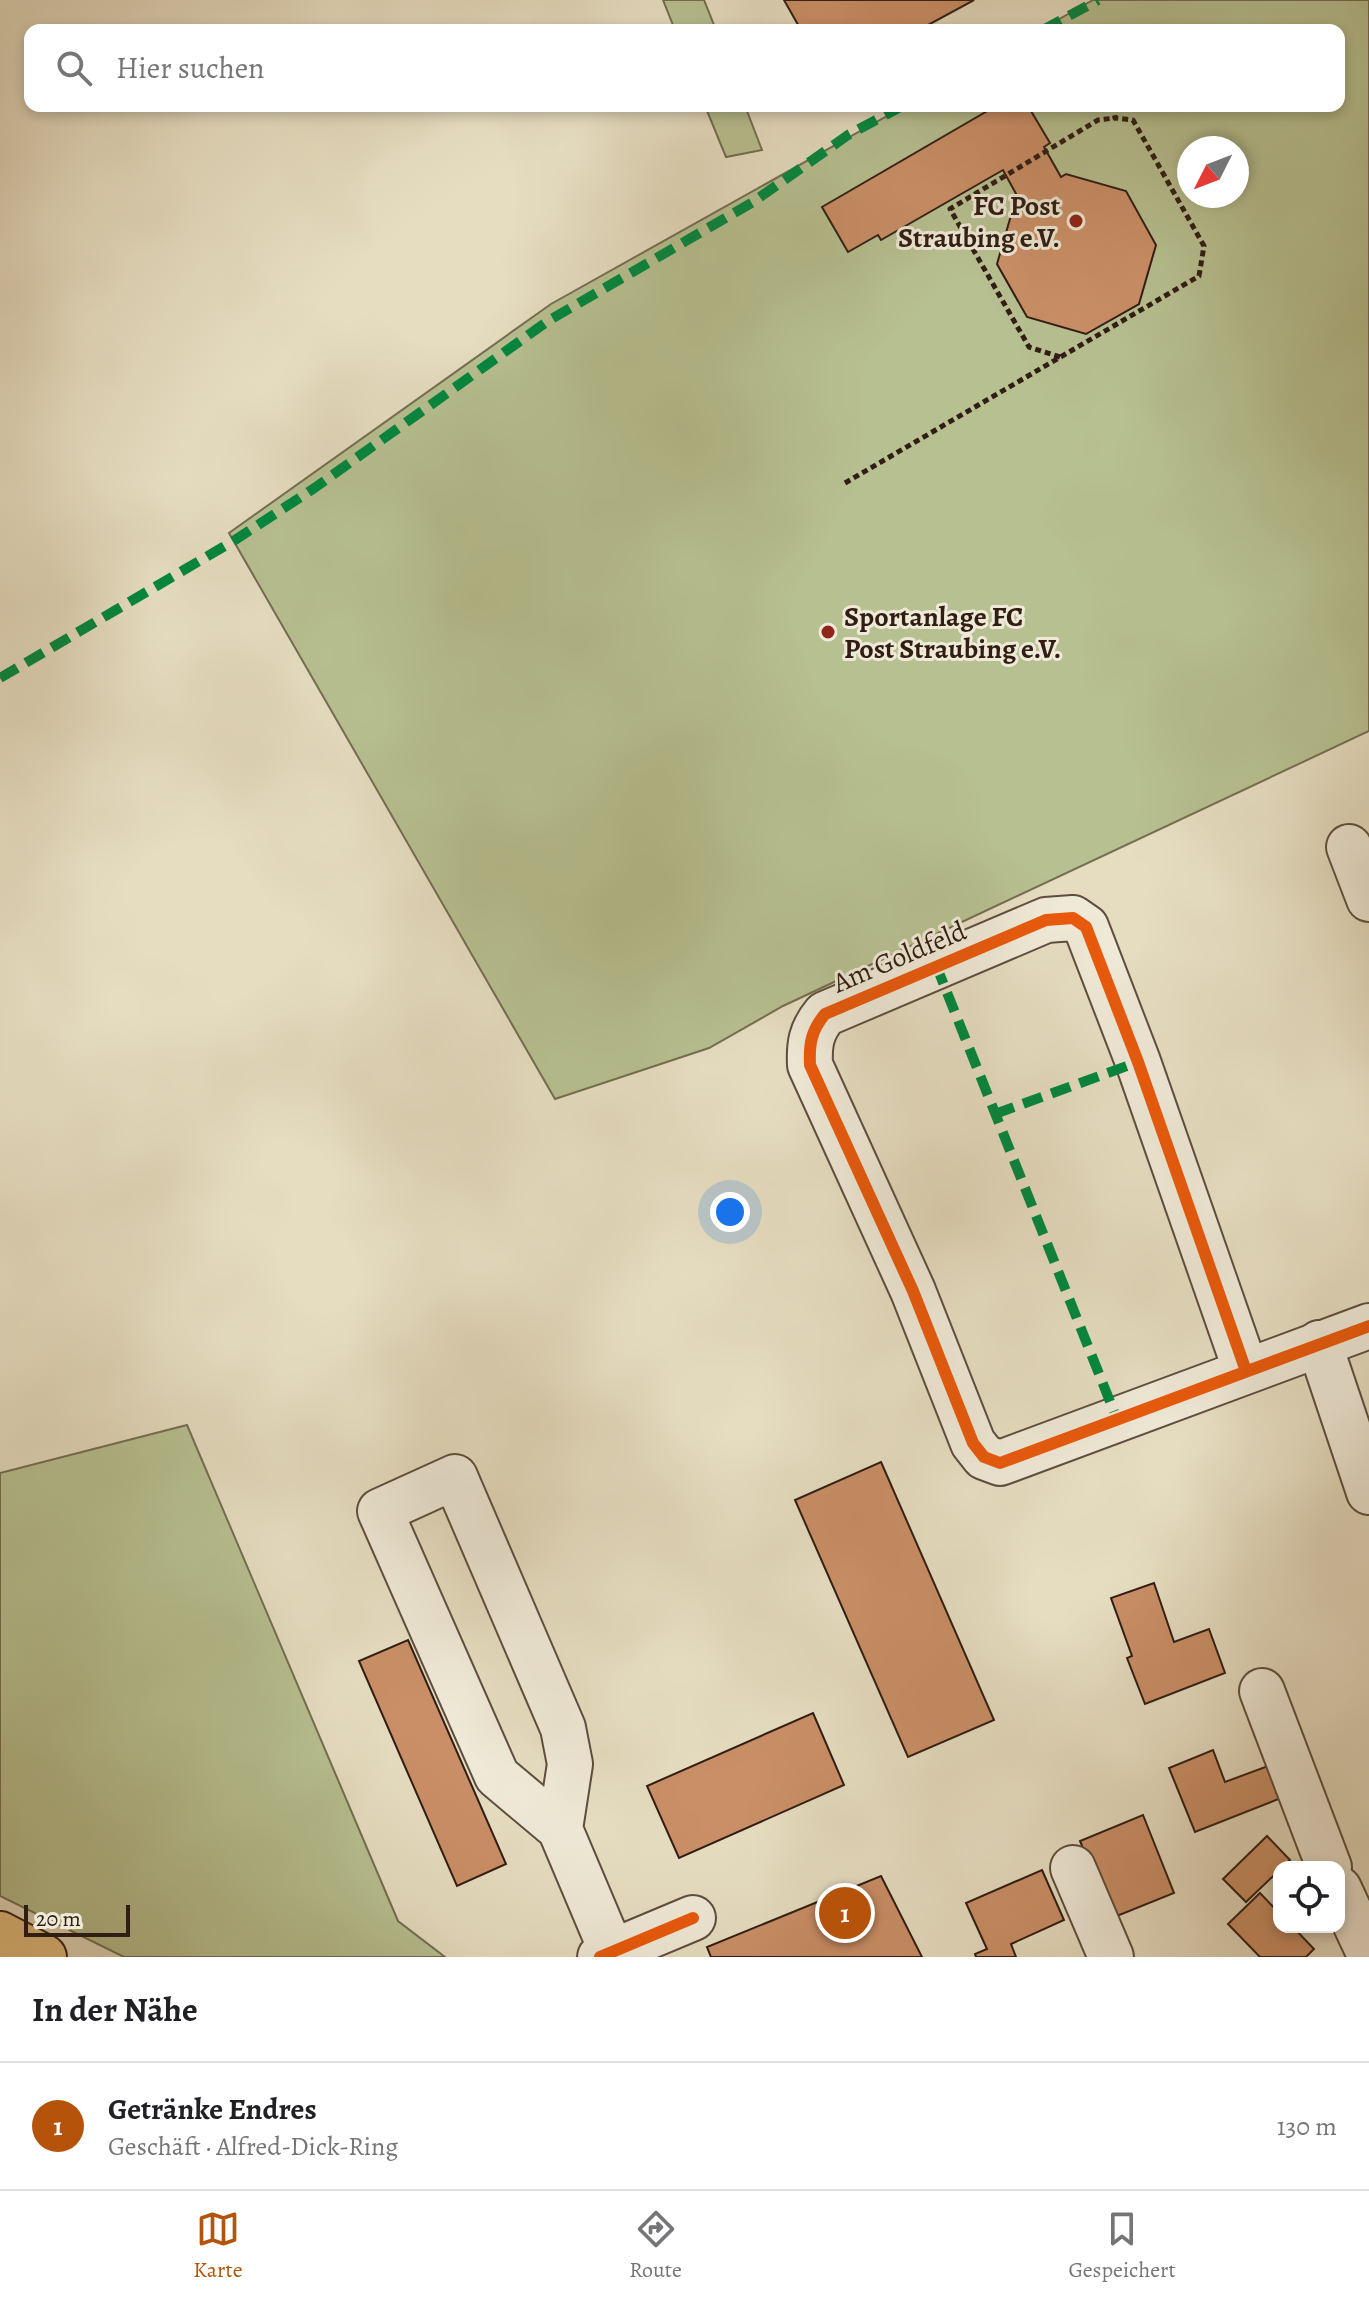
<!DOCTYPE html>
<html lang="de">
<meta charset="utf-8">
<style>
body{margin:0;font-family:Alegreya,serif;background:#f2f2f2;color:#202124}
.controls{position:absolute;right:24px;bottom:24px;display:grid;overflow:hidden;border-radius:16px;box-shadow:0 4px 12px #0003}
.controls button{width:72px;height:72px;display:grid;place-items:center;padding:0;border:0;border-bottom:2px solid #e0e0e0;background:#fff;color:#202124;font:40px sans-serif}
.compass{position:absolute;left:1177px;top:136px;width:72px;height:72px;border-radius:50%;background:#fff;box-shadow:0 4px 12px #0003;rotate:228deg}
.scale{position:absolute;left:24px;bottom:20px;width:106px;box-sizing:border-box;padding-left:8px;border:4px solid #301d13;border-top:0;font-size:22px;line-height:28px;white-space:nowrap;color:#301d13;-webkit-text-stroke:6px #efe9d7;paint-order:stroke}
.you{position:absolute;left:730px;top:1212px;width:28px;height:28px;margin:-20px;border:6px solid #fff;border-radius:50%;background:#1a73e8;box-shadow:0 0 0 12px #1a73e833}
.badge{display:grid;place-items:center;width:52px;height:52px;border-radius:50%;background:#b45309;color:#fff;font-size:26px;font-weight:700}
.pin{position:absolute;translate:-50% -50%;border:4px solid #fff;box-shadow:0 2px 8px #0006}
.list{margin:0;padding:0;list-style:none}
h2{display:flex;justify-content:space-between;align-items:center;height:104px;margin:0;padding:0 32px;font-size:34px}
h2 small{font-size:26px;font-weight:400;color:#757577}
.list li{display:grid;grid-template-columns:52px 1fr auto;gap:24px;align-items:center;box-sizing:border-box;height:128px;padding:0 32px;border-top:2px solid #e0e0e0}
.list b{display:block;font-size:30px;white-space:nowrap}
.list p{margin:0;font-size:26px;white-space:nowrap;color:#757577}
.list em{font-size:26px;font-style:normal;color:#757577}
.icon{flex:none;width:44px;height:44px;fill:none;stroke:currentColor;stroke-width:2;stroke-linecap:round;stroke-linejoin:round}
.map{position:relative;flex:none;width:1369px;height:1957px;overflow:hidden}
.search{position:absolute;background:#fff;box-shadow:0 4px 12px #0003;left:24px;right:24px;top:24px;height:88px;display:flex;align-items:center;gap:20px;box-sizing:border-box;padding:0 28px;border-radius:16px;color:#757577;font-size:30px}
.sheet{height:232px;background:#fff}
nav{display:flex;justify-content:space-around;align-items:center;box-sizing:border-box;height:112px;border-top:2px solid #e0e0e0;background:#fff;font-size:22px;color:#757577}
nav a{display:grid;justify-items:center;gap:4px}
nav .on{color:#b45309}
.map>svg:first-child{display:block}
.green{fill:#b7c091;stroke:#746e52;stroke-width:2;fill-rule:evenodd}
.building{fill:#ca8f67;stroke:#301d13;stroke-width:2}
.lines{fill:none;stroke-linecap:round;stroke-linejoin:round}
.minor-casing{stroke:#5e4d3e;stroke-width:48}
.major-casing{stroke:#301d13;stroke-width:48}
.path{stroke:#301d13;stroke-width:5;stroke-dasharray:6 4;stroke-linecap:butt}
.minor{stroke:#efe9d7;stroke-width:44}
.major{stroke:#e3be80;stroke-width:44}
.quiet{stroke:#00873e;stroke-width:10;stroke-dasharray:20 10;stroke-linecap:butt}
.cycleway-casing{stroke:#efe9d7;stroke-width:17}
.cycleway{stroke:#e8590c;stroke-width:12}
.poi-dot{fill:#8f2418;stroke:#efe9d7;stroke-width:3}
.labels{text-anchor:middle;stroke-width:6;stroke-linejoin:round;paint-order:stroke}
.poi-label{font-size:28px;font-weight:bold;fill:#301d13;stroke:#efe9d7;text-anchor:end}
.street-label{font-size:28px;fill:#301d13;stroke:#efe9d7}
</style>
<div class="map">
<svg width="1369" height="1957" viewBox="0 0 1369 1957">
<rect width="100%" height="100%" fill="#e6ddc1"/>
<filter id="stains"><feTurbulence type="fractalNoise" baseFrequency=".0025" numOctaves="4"/><feColorMatrix values="0 0 0 0 .2 0 0 0 0 .09 0 0 0 0 .02 0 0 0 .5 -.17"/></filter>
<radialGradient id="worn" r=".72"><stop offset=".6" stop-color="#630" stop-opacity="0"/><stop offset="1" stop-color="#630" stop-opacity=".3"/></radialGradient>
<g class="green">
<path d="M 663,0 L 704,0 L 716,30 L 675,30 Z"/>
<path d="M 1093,0 L 1369,0 L 1369,731 L 783,1006 L 709,1048 L 555,1099 L 229,533 L 551,304 L 905,106 L 1339,106 L 1339,30 L 1040,30 ZM 1189,148 L 1237,148 L 1237,196 L 1189,196 Z"/>
<path d="M 705,106 L 745,106 L 762,150 L 726,157 Z"/>
<path d="M 187,1425 L 398,1921 L 445,1957 L 124,1957 L 0,1896 L 0,1473 Z"/>
</g>
<g class="building">
<path d="M 784,0 L 974,0 L 919,30 L 801,30 Z"/>
<path d="M 996,106 L 1028,106 L 1050,143 L 1044,147 L 1061,177 L 1066,174 L 1126,191 L 1156,245 L 1139,304 L 1086,334 L 1027,317 L 997,264 L 1014,205 L 1020,201 L 1003,170 L 881,240 L 878,235 L 848,252 L 822,207 Z"/>
<path d="M 881,1462 L 994,1720 L 908,1757 L 795,1500 Z"/>
<path d="M 1154,1583 L 1174,1642 L 1209,1629 L 1225,1673 L 1145,1704 L 1127,1658 L 1132,1656 L 1111,1598 Z"/>
<path d="M 408,1640 L 506,1864 L 457,1886 L 359,1661 Z"/>
<path d="M 813,1713 L 844,1785 L 679,1858 L 647,1786 Z"/>
<path d="M 1213,1750 L 1225,1782 L 1268,1766 L 1281,1798 L 1195,1832 L 1169,1768 Z"/>
<path d="M 1143,1815 L 1174,1893 L 1112,1918 L 1080,1841 Z"/>
<path d="M 1267,1836 L 1290,1860 L 1246,1902 L 1223,1879 Z"/>
<path d="M 1042,1870 L 1064,1920 L 1011,1944 L 1016,1957 L 976,1957 L 975,1954 L 987,1949 L 966,1903 Z"/>
<path d="M 881,1876 L 922,1957 L 711,1957 L 707,1947 Z"/>
<path d="M 1260,1893 L 1279,1913 L 1279,1927 L 1293,1927 L 1314,1949 L 1306,1957 L 1260,1957 L 1228,1924 Z"/>
</g>
<g class="lines">
<defs>
<g id="minor">
<path d="M 1349,847 L 1369,899"/>
<path d="M 1319,1343 L 1369,1492"/>
<path d="M 1246,1371 L 1138,1062 L 1086,927 L 1073,918 L 1046,920 L 825,1014 C 811,1031 809,1044 810,1065 L 913,1291 L 973,1443 L 984,1457 L 1000,1463 L 1369,1326"/>
<path d="M 1262,1691 L 1329,1867"/>
<path d="M 560,1829 L 570,1764 L 563,1728 L 455,1477 L 380,1511 L 497,1776 L 560,1829 L 612,1952"/>
<path d="M 1073,1868 L 1111,1957"/>
<path d="M 1339,1889 L 1369,1953"/>
<path d="M 600,1957 L 693,1918"/>
</g>
<path id="major" d="M 0,1934 L 44,1957"/>
</defs>
<use href="#minor" class="minor-casing"/>
<use href="#major" class="major-casing"/>
<g class="path">
<path d="M 1060,357 L 1029,347 L 950,209 L 1098,120 L 1115,118"/>
<path d="M 845,483 L 1199,276 L 1204,246 L 1133,120 L 1115,118 L 1113,106"/>
</g>
<use href="#minor" class="minor"/>
<use href="#major" class="major"/>
<g class="quiet">
<path d="M 1043,30 L 1098,0"/>
<path d="M 0,678 L 235,540 L 313,489 L 548,321 L 753,202 L 848,135 L 902,106"/>
<path d="M 936,965 L 1117,1419"/>
<path d="M 995,1114 L 1138,1062"/>
</g>
<defs>
<g id="cycleway">
<path d="M 1246,1371 L 1138,1062 L 1086,927 L 1073,918 L 1046,920 L 825,1014 C 811,1031 809,1044 810,1065 L 913,1291 L 973,1443 L 984,1457 L 1000,1463 L 1369,1326"/>
<path d="M 600,1957 L 693,1918"/>
</g>
</defs>
<use href="#cycleway" class="cycleway-casing"/>
<use href="#cycleway" class="cycleway"/>
</g>
<g class="poi-dot">
<circle cx="1076" cy="221" r="8"/>
<circle cx="828" cy="632" r="8"/>
</g>
<g class="labels">
<g class="poi-label">
<text x="1060" y="215">FC Post<tspan x="1060" dy="32">Straubing e.V.</tspan></text>
<text x="844" y="626" text-anchor="start">Sportanlage FC<tspan x="844" dy="32">Post Straubing e.V.</tspan></text>
</g>
<g class="street-label">
<text transform="translate(899 956) rotate(-23)" y="10">Am Goldfeld</text>
</g>
</g>
<rect width="100%" height="100%" filter="url(#stains)"/>
<rect width="100%" height="100%" fill="url(#worn)"/>
</svg>
<div class="controls">
<button><svg class="icon" aria-label="locate" viewBox="0 0 24 24"><circle cx="12" cy="12" r="6"/><path d="M12 2v4M12 18v4M2 12h4M18 12h4"/></svg></button>
</div>
<svg class="compass" viewBox="-18 -18 36 36"><path d="M0-13l5 13h-10z" fill="#e53935"/><path d="M0 13l5-13h-10z" fill="#757577"/></svg>
<div class="scale">20 m</div>
<div class="you"></div>
<div class="pin badge" style="left:845px;top:1913px">1</div>
<div class="search"><svg class="icon" aria-label="search" viewBox="0 0 24 24"><circle cx="10" cy="10" r="6"/><path d="M15 15l6 6"/></svg>Hier suchen</div>
</div>
<section class="sheet">
<h2>In der Nähe<small></small></h2>
<ul class="list">
<li><span class="badge">1</span><div><b>Getränke Endres</b><p>Geschäft · Alfred-Dick-Ring</p></div><em>130 m</em></li>
</ul>
</section>
<nav>
<a class="on"><svg class="icon" aria-label="map" viewBox="0 0 24 24"><path d="M3 6l6-2 6 2 6-2v14l-6 2-6-2-6 2zM9 4v14M15 6v14"/></svg>Karte</a>
<a><svg class="icon" aria-label="directions" viewBox="0 0 24 24"><path d="M12 3l9 9-9 9-9-9zM9 14v-3h6M13 9l2 2-2 2"/></svg>Route</a>
<a><svg class="icon" aria-label="saved" viewBox="0 0 24 24"><path d="M7 4h10v16l-5-4-5 4z"/></svg>Gespeichert</a>
</nav>
